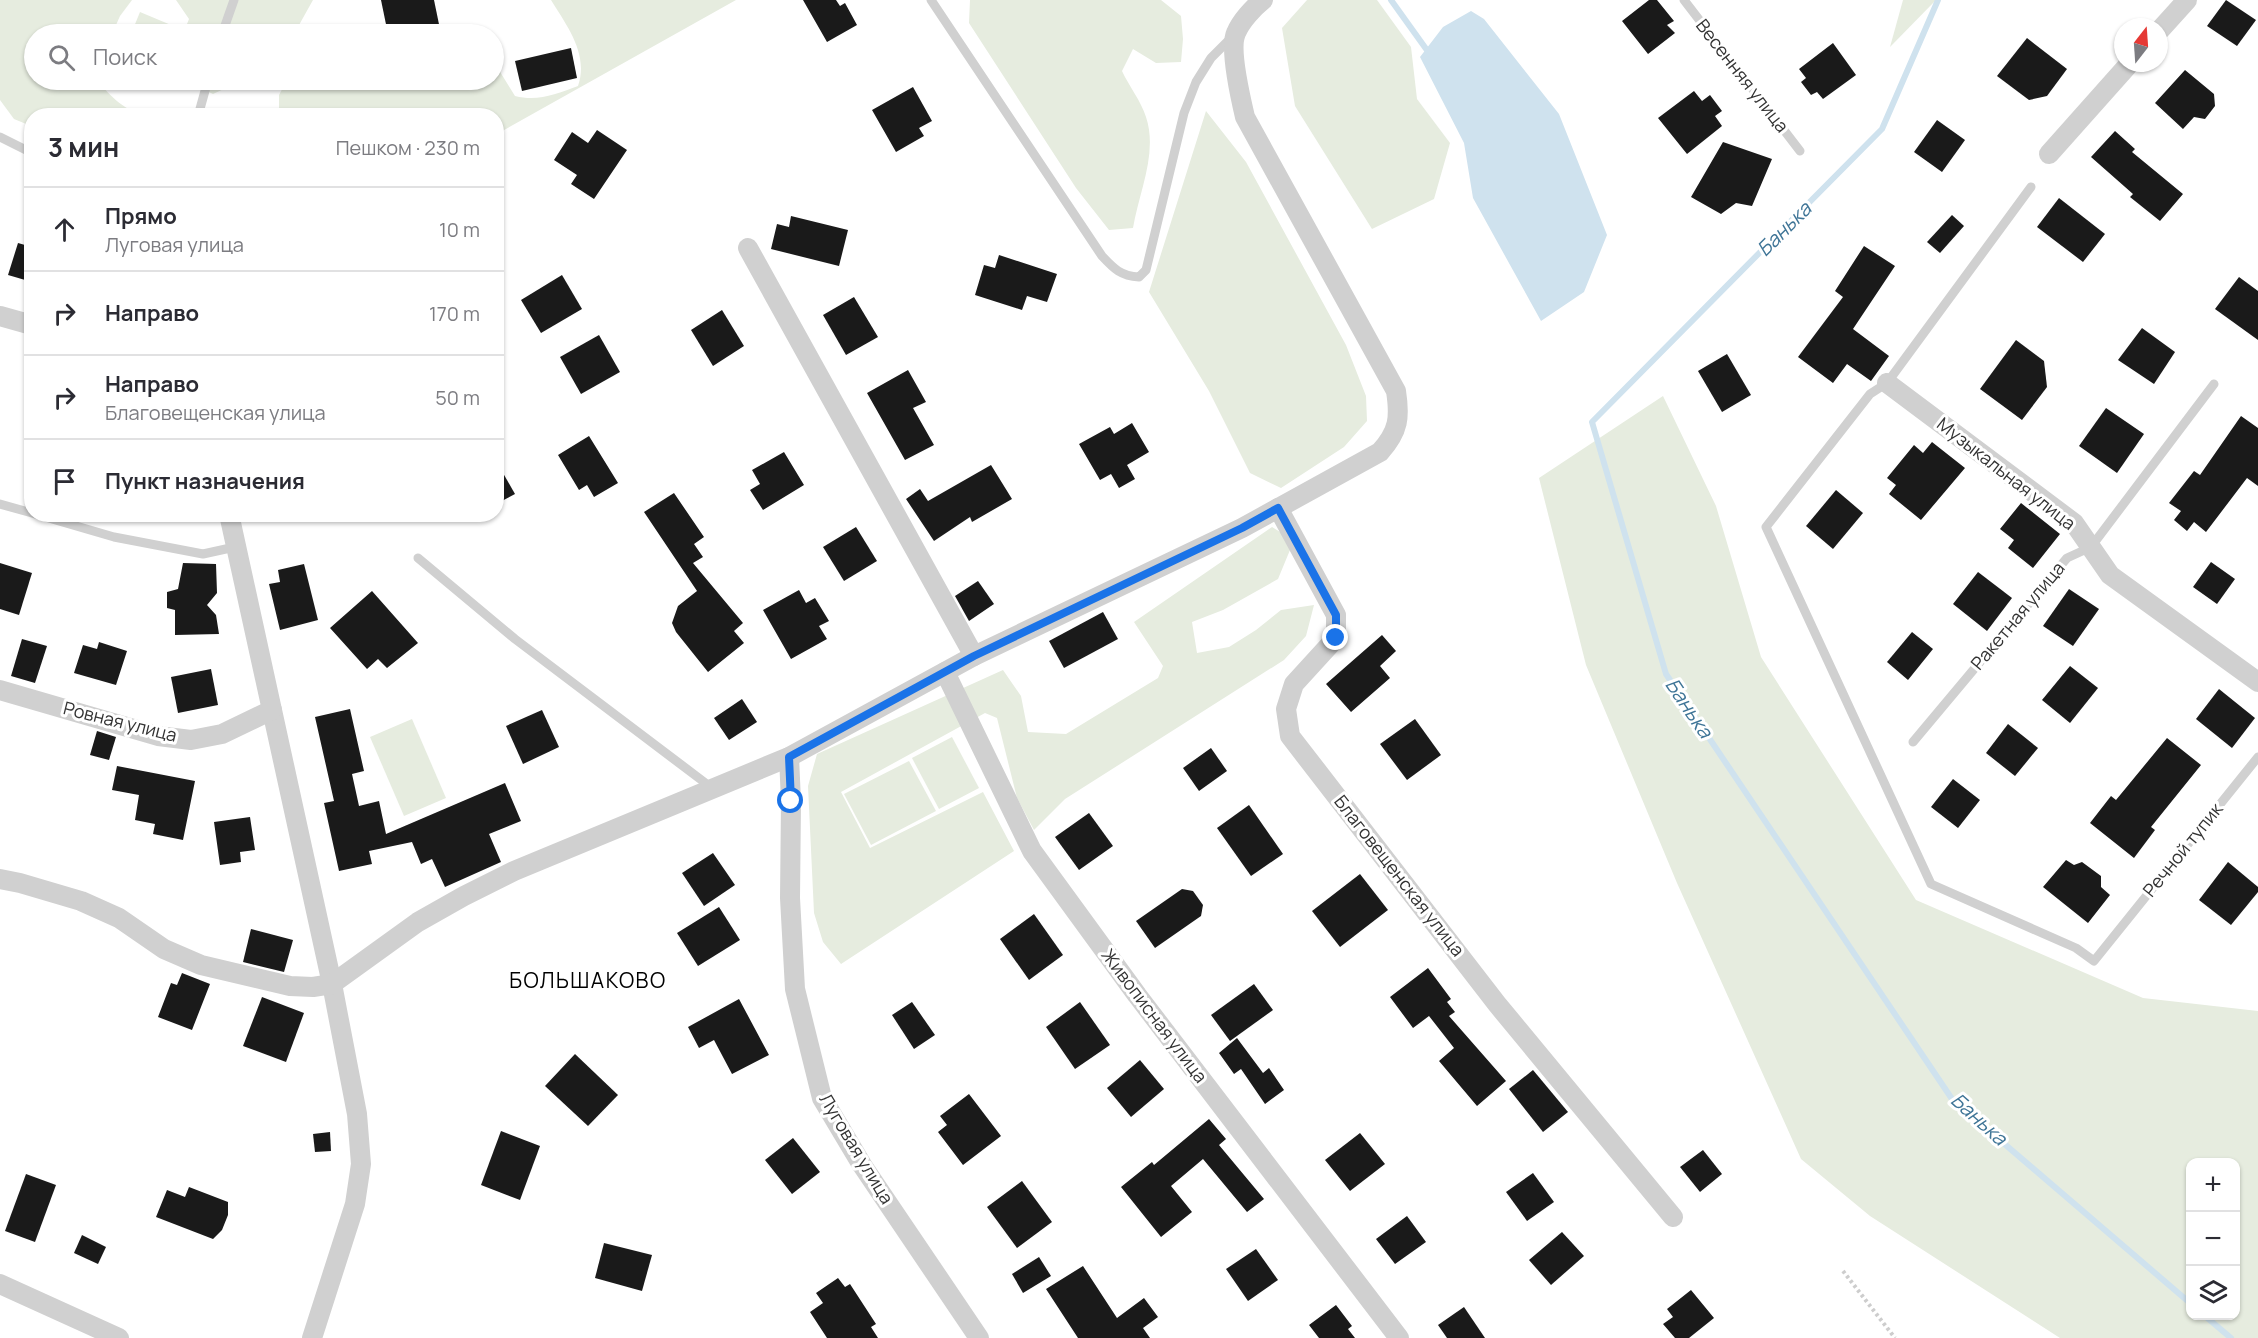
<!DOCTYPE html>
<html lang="ru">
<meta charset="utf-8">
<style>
body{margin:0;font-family:Manrope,sans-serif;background:#f7f7f7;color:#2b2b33}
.controls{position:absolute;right:18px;bottom:18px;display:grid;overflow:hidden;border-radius:12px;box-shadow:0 2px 4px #0004}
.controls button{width:54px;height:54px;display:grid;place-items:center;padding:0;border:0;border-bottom:2px solid #e1e1e2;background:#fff;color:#2b2b33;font:30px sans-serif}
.compass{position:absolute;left:2114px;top:18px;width:54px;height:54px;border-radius:50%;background:#fff;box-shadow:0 2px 4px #0004;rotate:17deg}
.stop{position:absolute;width:18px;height:18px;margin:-14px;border:4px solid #1a73e8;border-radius:50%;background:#fff}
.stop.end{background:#1a73e8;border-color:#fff;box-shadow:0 2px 6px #0008}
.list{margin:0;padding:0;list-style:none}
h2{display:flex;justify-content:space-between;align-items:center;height:78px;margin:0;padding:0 24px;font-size:26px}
h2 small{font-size:20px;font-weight:400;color:#7c7c81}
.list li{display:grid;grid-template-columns:39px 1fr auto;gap:18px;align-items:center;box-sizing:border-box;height:84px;padding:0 24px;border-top:2px solid #e1e1e2}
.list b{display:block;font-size:22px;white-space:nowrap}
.list p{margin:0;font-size:20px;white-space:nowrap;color:#7c7c81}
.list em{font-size:20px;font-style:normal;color:#7c7c81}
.icon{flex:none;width:33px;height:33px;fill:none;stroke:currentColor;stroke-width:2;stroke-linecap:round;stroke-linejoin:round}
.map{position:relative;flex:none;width:2258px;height:1338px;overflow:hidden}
.search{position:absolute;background:#fff;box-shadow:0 2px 4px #0004;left:24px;top:24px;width:480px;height:66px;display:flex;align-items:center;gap:15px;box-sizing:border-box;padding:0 21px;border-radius:33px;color:#7c7c81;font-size:22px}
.panel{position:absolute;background:#fff;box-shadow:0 2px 4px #0004;left:24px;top:108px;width:480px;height:414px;border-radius:24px}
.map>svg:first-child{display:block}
.green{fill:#e6ecdf;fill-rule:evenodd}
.water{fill:#cfe2ee}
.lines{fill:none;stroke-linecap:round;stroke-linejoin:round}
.stream{stroke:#cfe2ee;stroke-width:6}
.building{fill:#1a1a1a}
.path{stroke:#cdcdcd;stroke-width:4;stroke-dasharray:3 3;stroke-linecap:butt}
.service{stroke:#d0d0d0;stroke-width:9}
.minor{stroke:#d0d0d0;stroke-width:20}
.route{stroke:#1a73e8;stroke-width:8}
.labels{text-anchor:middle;stroke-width:6;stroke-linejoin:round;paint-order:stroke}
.street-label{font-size:18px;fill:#333;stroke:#fff}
.water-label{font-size:20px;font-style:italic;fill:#3f7597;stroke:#fff}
.quarter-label{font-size:21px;letter-spacing:1.5px;fill:#000;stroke:#fff}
</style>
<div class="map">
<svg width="2258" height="1338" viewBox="0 0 2258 1338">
<rect width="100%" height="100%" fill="#fff"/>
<g class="green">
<path d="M 0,0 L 132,0 L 120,16 L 112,34 L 34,34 L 34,80 L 97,80 C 110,96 126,113 148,115 L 32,116 L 31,126 L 14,119 L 0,100 Z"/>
<path d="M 176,0 L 313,0 L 294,34 L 183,34 L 189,19 Z"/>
<path d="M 551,0 L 736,0 L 497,134 L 496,116 L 279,115 L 279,95 L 287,80 L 494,80 L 494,62 L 515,96 C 538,102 556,94 578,86 C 589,54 567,26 551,0 Z"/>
<path d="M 970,0 L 1161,0 L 1181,16 L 1183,39 L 1181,62 L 1156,63 L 1133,49 L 1122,71 C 1129,86 1141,101 1146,117 C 1158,153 1139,192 1133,228 L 1109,230 L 1076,188 L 969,23 Z"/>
<path d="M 1307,0 L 1377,0 L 1411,47 L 1417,99 L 1450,143 L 1434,199 L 1372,229 L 1295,106 L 1282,28 Z"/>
<path d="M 1903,0 L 1936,0 L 1890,47 Z"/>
<path d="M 140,12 L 171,25 L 167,34 L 131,34 Z"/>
<path d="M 184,80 L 243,80 L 213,94 Z"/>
<path d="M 1206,111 L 1246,162 L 1346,345 L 1366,396 L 1367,421 L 1344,447 L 1281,488 L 1250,473 L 1209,391 L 1149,292 Z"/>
<path d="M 1663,396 L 1716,506 L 1761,657 L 1916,900 L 2143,998 L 2258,1011 L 2258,1338 L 2060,1338 L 1870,1216 L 1801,1159 L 1677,883 L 1586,665 L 1539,478 ZM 2190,1162 L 2236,1162 L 2236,1316 L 2190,1316 Z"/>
<path d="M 1272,527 L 1285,535 L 1290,550 L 1278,579 L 1223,610 L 1192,622 L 1197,653 L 1229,647 L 1256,630 L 1281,610 L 1314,605 L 1306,636 L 1284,660 L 1065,799 L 1034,830 L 1017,798 L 997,718 L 985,713 L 841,792 L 870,848 L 983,792 L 1014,851 L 841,964 L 823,942 L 814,913 L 808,786 L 817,754 L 1003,670 L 1021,696 L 1028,732 L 1066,734 L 1158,678 L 1163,666 L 1134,622 Z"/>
<path d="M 412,719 L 446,798 L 404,816 L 370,737 Z"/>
<path d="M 952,737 L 979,788 L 939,809 L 912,758 Z"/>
<path d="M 909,761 L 936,811 L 871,845 L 844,794 Z"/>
</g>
<path class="water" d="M 1471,11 L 1484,19 L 1559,114 L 1607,235 L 1584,292 L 1541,321 L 1473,198 L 1464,143 L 1420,57 L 1443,27 Z"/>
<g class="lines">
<g class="stream">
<path d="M 1391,0 L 1429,53"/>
<path d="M 1938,0 L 1882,129 L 1592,422 L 1666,674 L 1952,1099 L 2190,1303"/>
<path d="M 2205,1316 L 2231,1338"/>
</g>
</g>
<g class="building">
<path d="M 381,0 L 434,0 L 441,34 L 388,34 Z"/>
<path d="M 803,0 L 836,0 L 840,6 L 845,3 L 857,25 L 827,42 Z"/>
<path d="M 1649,0 L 1657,0 L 1674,21 L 1667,25 L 1675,33 L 1648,54 L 1622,21 Z"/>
<path d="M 2226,0 L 2256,20 L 2237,46 L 2207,26 Z"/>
<path d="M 2027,38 L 2067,69 L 2047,96 L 2029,100 L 1997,76 Z"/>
<path d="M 1833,43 L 1856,75 L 1823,99 L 1817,92 L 1811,95 L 1801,82 L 1806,78 L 1799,69 Z"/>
<path d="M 571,48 L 577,78 L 522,91 L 515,61 Z"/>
<path d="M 2185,70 L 2214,94 L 2215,106 L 2205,119 L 2194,117 L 2183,129 L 2155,103 Z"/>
<path d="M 913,87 L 932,121 L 919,128 L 924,136 L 896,152 L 872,110 Z"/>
<path d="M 1694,91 L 1702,101 L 1710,95 L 1722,111 L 1715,116 L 1722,126 L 1687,154 L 1658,118 Z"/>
<path d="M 1937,120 L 1965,140 L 1942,172 L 1914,152 Z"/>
<path d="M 597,130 L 627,150 L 594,199 L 571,184 L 577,175 L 554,160 L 572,132 L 588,143 Z"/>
<path d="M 2115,131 L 2135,149 L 2132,152 L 2183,194 L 2160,221 L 2130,197 L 2133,194 L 2091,157 Z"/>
<path d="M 1723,142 L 1772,159 L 1752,206 L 1736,203 L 1721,214 L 1691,197 Z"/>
<path d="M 2059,198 L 2105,234 L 2083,262 L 2037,227 Z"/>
<path d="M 1952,215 L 1964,226 L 1940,253 L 1927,242 Z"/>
<path d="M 791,216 L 848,230 L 839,266 L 771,249 L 777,224 L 789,227 Z"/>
<path d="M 18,243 L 32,247 L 32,282 L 8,275 Z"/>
<path d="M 1864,246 L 1895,266 L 1853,329 L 1889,356 L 1871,381 L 1847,364 L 1833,383 L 1798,357 L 1843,297 L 1835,291 Z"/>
<path d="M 999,255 L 1057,274 L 1047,302 L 1027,296 L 1022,310 L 975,295 L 984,265 L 995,268 Z"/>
<path d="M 562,275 L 582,309 L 541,333 L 521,300 Z"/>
<path d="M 2239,277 L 2258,291 L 2258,340 L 2215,309 Z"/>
<path d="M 854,297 L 878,337 L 846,355 L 823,315 Z"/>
<path d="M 722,310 L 744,346 L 713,366 L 691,330 Z"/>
<path d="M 2142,328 L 2175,352 L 2154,384 L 2118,360 Z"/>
<path d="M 599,335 L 620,372 L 581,394 L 560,357 Z"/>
<path d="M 2016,340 L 2044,361 L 2047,387 L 2022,420 L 1980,389 Z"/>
<path d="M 1727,354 L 1751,395 L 1722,412 L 1698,371 Z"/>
<path d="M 908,370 L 926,402 L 913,408 L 934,445 L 905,460 L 867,393 Z"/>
<path d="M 2106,408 L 2144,434 L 2117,473 L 2079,446 Z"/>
<path d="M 2241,416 L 2258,428 L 2258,486 L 2247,478 L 2206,532 L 2194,522 L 2187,531 L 2174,520 L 2181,511 L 2169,503 L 2194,471 L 2200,475 Z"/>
<path d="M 1132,423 L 1149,452 L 1127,465 L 1135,479 L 1119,488 L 1111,474 L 1100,480 L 1079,444 L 1110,427 L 1114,434 Z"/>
<path d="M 589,436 L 618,483 L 594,497 L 587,485 L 579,490 L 558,455 Z"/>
<path d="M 1932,442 L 1965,468 L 1921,520 L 1889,494 L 1896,485 L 1887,478 L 1914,445 L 1923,453 Z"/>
<path d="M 784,452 L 804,485 L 763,510 L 750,490 L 760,484 L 752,470 Z"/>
<path d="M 496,461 L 515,494 L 496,504 Z"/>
<path d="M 991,465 L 1012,499 L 972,522 L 970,517 L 934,541 L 906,499 L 920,489 L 928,501 Z"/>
<path d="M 1836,490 L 1863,513 L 1833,549 L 1806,526 Z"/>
<path d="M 674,493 L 704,537 L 694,544 L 703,557 L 693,563 L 743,623 L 734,631 L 744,643 L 708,672 L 676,632 L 672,623 L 678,606 L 697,591 L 644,512 Z"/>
<path d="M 2021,503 L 2060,534 L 2033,568 L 2008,548 L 2014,540 L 2000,529 Z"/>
<path d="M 856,527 L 877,561 L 844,581 L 823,547 Z"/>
<path d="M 2211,562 L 2235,579 L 2217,604 L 2193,587 Z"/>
<path d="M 0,563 L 32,573 L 19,615 L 0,609 Z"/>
<path d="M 183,563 L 216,564 L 217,593 L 207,605 L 216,615 L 219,634 L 175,635 L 175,610 L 167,608 L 167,592 L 178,589 Z"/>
<path d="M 304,564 L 318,620 L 280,630 L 269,584 L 280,582 L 278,570 Z"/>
<path d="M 1978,572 L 2012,598 L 1987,631 L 1953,604 Z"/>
<path d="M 978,581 L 994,604 L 969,621 L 955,596 Z"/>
<path d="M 2069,589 L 2099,609 L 2073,646 L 2043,626 Z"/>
<path d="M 799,590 L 806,603 L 815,598 L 829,621 L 819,626 L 827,639 L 791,659 L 763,610 Z"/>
<path d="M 372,591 L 418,643 L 387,668 L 378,659 L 367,669 L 330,628 Z"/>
<path d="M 1103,612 L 1118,639 L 1064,668 L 1049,641 Z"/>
<path d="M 1912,632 L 1933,649 L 1908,680 L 1887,662 Z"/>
<path d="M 1382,635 L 1396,651 L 1380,666 L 1390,678 L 1351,712 L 1326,684 Z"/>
<path d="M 22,639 L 47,646 L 35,683 L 11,676 Z"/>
<path d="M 99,642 L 127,651 L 116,685 L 74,673 L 83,645 L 97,649 Z"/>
<path d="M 2070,666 L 2098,688 L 2070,723 L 2042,700 Z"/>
<path d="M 211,669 L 218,705 L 178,713 L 171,677 Z"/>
<path d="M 2219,689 L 2255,718 L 2232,748 L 2196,719 Z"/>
<path d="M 742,699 L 757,722 L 729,740 L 714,718 Z"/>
<path d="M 350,709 L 364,771 L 352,774 L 359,806 L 379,801 L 386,834 L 505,783 L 521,821 L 489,834 L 501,862 L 445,887 L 432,859 L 421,864 L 412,842 L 369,851 L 372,864 L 339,871 L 324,803 L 334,801 L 315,717 Z"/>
<path d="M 542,710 L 559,747 L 523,764 L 506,726 Z"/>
<path d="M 1415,719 L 1441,755 L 1407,780 L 1380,744 Z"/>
<path d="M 2008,724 L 2038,748 L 2015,776 L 1986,753 Z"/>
<path d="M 97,731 L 116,737 L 109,760 L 90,755 Z"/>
<path d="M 2167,738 L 2201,765 L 2151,827 L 2155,830 L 2134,858 L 2090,823 L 2111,796 L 2116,800 Z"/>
<path d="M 1211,748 L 1227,771 L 1199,791 L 1183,768 Z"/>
<path d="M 117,766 L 195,781 L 183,840 L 153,834 L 155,824 L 135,820 L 139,795 L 112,790 Z"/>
<path d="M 1953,779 L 1980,800 L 1958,828 L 1931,807 Z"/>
<path d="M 1249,805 L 1283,854 L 1251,876 L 1217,828 Z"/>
<path d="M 1089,813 L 1113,846 L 1079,870 L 1055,837 Z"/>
<path d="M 250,817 L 255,850 L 240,852 L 241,862 L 220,865 L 214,822 Z"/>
<path d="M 713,853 L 735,885 L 704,906 L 682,873 Z"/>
<path d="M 2066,860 L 2074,865 L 2082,862 L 2101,876 L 2101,887 L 2110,895 L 2088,923 L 2043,887 Z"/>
<path d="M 2228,862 L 2258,887 L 2258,892 L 2231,925 L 2199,900 Z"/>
<path d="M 1360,874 L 1388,910 L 1340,947 L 1312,911 Z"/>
<path d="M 1182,889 L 1193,891 L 1203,905 L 1201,916 L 1155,948 L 1136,921 Z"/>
<path d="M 719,907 L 740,940 L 698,966 L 677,933 Z"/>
<path d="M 1034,914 L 1063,955 L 1029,980 L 1000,939 Z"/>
<path d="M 251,929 L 293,940 L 284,972 L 243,962 Z"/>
<path d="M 1428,968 L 1451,999 L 1447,1002 L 1455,1012 L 1449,1016 L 1506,1081 L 1477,1106 L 1439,1061 L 1454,1048 L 1429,1016 L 1413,1028 L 1390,997 Z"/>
<path d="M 182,973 L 210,984 L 192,1030 L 158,1017 L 171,983 L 177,985 Z"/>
<path d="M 1254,984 L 1273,1010 L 1230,1041 L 1211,1015 Z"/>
<path d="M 262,997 L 304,1013 L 286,1062 L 243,1046 Z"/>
<path d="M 739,999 L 769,1055 L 732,1074 L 714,1040 L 699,1048 L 688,1027 Z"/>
<path d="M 912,1002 L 935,1035 L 914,1049 L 892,1015 Z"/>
<path d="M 1080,1002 L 1110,1045 L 1075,1069 L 1046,1027 Z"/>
<path d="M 1237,1038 L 1263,1073 L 1269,1068 L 1284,1090 L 1265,1104 L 1241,1069 L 1234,1074 L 1219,1053 Z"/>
<path d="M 575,1054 L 618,1095 L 588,1126 L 545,1086 Z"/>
<path d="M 1140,1060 L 1164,1089 L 1131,1117 L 1107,1088 Z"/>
<path d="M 1533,1070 L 1568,1112 L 1543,1132 L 1509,1089 Z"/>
<path d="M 969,1094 L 1001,1136 L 963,1165 L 938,1132 L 947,1125 L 940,1116 Z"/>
<path d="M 1209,1119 L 1226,1139 L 1219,1145 L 1264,1199 L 1247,1212 L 1203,1159 L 1171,1186 L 1192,1212 L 1161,1237 L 1121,1187 L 1152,1162 L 1154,1165 Z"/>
<path d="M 501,1131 L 540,1146 L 520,1200 L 481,1185 Z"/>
<path d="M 330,1132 L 331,1151 L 315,1152 L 313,1134 Z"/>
<path d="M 1360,1133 L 1385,1164 L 1350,1191 L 1325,1160 Z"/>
<path d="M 793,1138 L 820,1172 L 792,1194 L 765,1160 Z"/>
<path d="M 1703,1150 L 1722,1174 L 1700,1192 L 1680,1167 Z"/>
<path d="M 1533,1173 L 1554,1202 L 1527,1221 L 1506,1192 Z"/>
<path d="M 26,1174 L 56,1185 L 35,1242 L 5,1231 Z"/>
<path d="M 1022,1181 L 1052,1222 L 1017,1248 L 987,1207 Z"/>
<path d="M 189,1187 L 228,1202 L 228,1215 L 222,1230 L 213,1239 L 156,1217 L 167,1190 L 185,1197 Z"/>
<path d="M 1407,1216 L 1426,1242 L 1395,1264 L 1376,1239 Z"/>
<path d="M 1562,1232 L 1584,1256 L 1551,1285 L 1529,1260 Z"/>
<path d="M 82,1235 L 106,1247 L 98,1264 L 74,1253 Z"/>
<path d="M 604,1243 L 652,1255 L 642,1291 L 595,1278 Z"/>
<path d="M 1256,1249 L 1278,1280 L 1248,1301 L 1226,1269 Z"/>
<path d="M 1039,1257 L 1051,1276 L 1023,1293 L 1012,1274 Z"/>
<path d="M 1083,1266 L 1117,1318 L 1144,1298 L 1158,1317 L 1143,1328 L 1150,1338 L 1078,1338 L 1046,1289 Z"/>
<path d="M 838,1278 L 845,1287 L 850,1284 L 876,1324 L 871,1327 L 878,1338 L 827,1338 L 810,1312 L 823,1303 L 816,1293 Z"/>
<path d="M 1691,1290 L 1714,1318 L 1689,1338 L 1675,1338 L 1663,1324 L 1673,1317 L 1667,1309 Z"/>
<path d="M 1336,1305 L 1352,1326 L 1348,1329 L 1355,1338 L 1319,1338 L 1309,1325 Z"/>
<path d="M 1464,1307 L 1485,1338 L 1447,1338 L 1438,1325 Z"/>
</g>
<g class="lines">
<path class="path" d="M 1843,1271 L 1895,1338"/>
<g class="service">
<path d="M 931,0 L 1102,256 C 1114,269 1121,276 1139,277 L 1146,270 L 1184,113 L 1196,82 L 1211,58 L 1233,36"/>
<path d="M 1684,0 L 1800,151"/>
<path d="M 222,34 L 234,0"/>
<path d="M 198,116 L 208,80"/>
<path d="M 0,137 L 32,153"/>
<path d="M 2031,187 L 1887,383 L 1870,394 L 1766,527 L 1931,884 L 2076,948 L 2094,961 L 2258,757"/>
<path d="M 0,504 L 32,513"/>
<path d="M 35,514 L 114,537 L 203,554 L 235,547"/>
<path d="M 418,558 L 515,639 L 712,788"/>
<path d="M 1913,742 L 2067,558 L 2091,547 L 2214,384"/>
</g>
<g class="minor">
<path d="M 2159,31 L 2187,0"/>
<path d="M 2049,154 L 2130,63"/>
<path d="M 748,248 L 974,656"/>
<path d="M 0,316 L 32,325"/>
<path d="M 1887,383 L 2074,523 L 2110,575 L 2258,682"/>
<path d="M 1278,508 L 1336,615 L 1336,638 L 1294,684 L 1286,709 L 1290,736 L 1497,1004 L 1673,1217"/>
<path d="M 229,514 L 332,984 L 357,1114 L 361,1164 L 355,1204 L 312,1338"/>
<path d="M 945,672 L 1032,851 L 1137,995 L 1399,1338"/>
<path d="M 0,690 L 158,736 L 191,740 L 222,734 L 272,710"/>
<path d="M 789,757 L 791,801 L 790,898 L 795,989 L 822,1098 L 862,1165 L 979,1338"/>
<path d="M 0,879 L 20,883 L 81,901 L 119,918 L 164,949 L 201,965 L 290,986 L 313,987 L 332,984 L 418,922 L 464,896 L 514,871 L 789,757 L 974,656 L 1242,528 L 1380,452 C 1399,431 1400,417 1396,391 L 1245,117 C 1241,100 1229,48 1236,33 C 1241,21 1253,8 1263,0"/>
<path d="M 0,1284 L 119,1338"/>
</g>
</g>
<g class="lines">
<path class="route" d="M 791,801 L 789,757 L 974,656 L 1242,528 L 1278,508 L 1336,615 L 1336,638"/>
</g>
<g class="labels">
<g class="street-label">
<text transform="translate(1742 76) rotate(52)" y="6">Весенняя улица</text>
<text transform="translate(2006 474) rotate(38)" y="6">Музыкальная улица</text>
<text transform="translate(2018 616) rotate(-50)" y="6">Ракетная улица</text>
<text transform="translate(120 722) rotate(14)" y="6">Ровная улица</text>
<text transform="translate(2183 850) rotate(-51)" y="6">Речной тупик</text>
<text transform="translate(1399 876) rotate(52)" y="6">Благовещенская улица</text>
<text transform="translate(1154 1016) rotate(53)" y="6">Живописная улица</text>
<text transform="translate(856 1149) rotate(59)" y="6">Луговая улица</text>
</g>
<g class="water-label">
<text transform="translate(1784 229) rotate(-45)" y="7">Банька</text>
<text transform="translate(1689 708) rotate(56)" y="7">Банька</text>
<text transform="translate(1979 1119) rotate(42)" y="7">Банька</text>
</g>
<g class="quarter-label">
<text x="588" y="988">БОЛЬШАКОВО</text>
</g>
</g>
</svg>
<div class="controls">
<button>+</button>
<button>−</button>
<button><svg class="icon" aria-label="layers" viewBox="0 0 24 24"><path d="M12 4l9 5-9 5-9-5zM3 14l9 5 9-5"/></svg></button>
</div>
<svg class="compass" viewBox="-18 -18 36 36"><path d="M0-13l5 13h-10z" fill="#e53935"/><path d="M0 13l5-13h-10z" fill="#7c7c81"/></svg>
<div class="stop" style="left:791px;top:801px"></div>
<div class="stop end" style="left:1336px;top:638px"></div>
<div class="search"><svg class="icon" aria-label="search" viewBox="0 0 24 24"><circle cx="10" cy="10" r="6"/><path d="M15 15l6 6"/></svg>Поиск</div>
<section class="panel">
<h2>3 мин<small>Пешком · 230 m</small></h2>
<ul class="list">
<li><svg class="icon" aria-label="ahead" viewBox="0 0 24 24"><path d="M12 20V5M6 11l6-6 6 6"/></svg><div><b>Прямо</b><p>Луговая улица</p></div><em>10 m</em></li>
<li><svg class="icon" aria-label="right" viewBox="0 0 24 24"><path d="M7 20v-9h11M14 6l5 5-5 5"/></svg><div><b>Направо</b></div><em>170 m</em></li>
<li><svg class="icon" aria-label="right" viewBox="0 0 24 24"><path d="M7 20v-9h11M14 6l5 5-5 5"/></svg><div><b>Направо</b><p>Благовещенская улица</p></div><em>50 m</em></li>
<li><svg class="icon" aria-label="arrive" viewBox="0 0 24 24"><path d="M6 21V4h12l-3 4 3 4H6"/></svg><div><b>Пункт назначения</b></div></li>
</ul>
</section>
</div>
